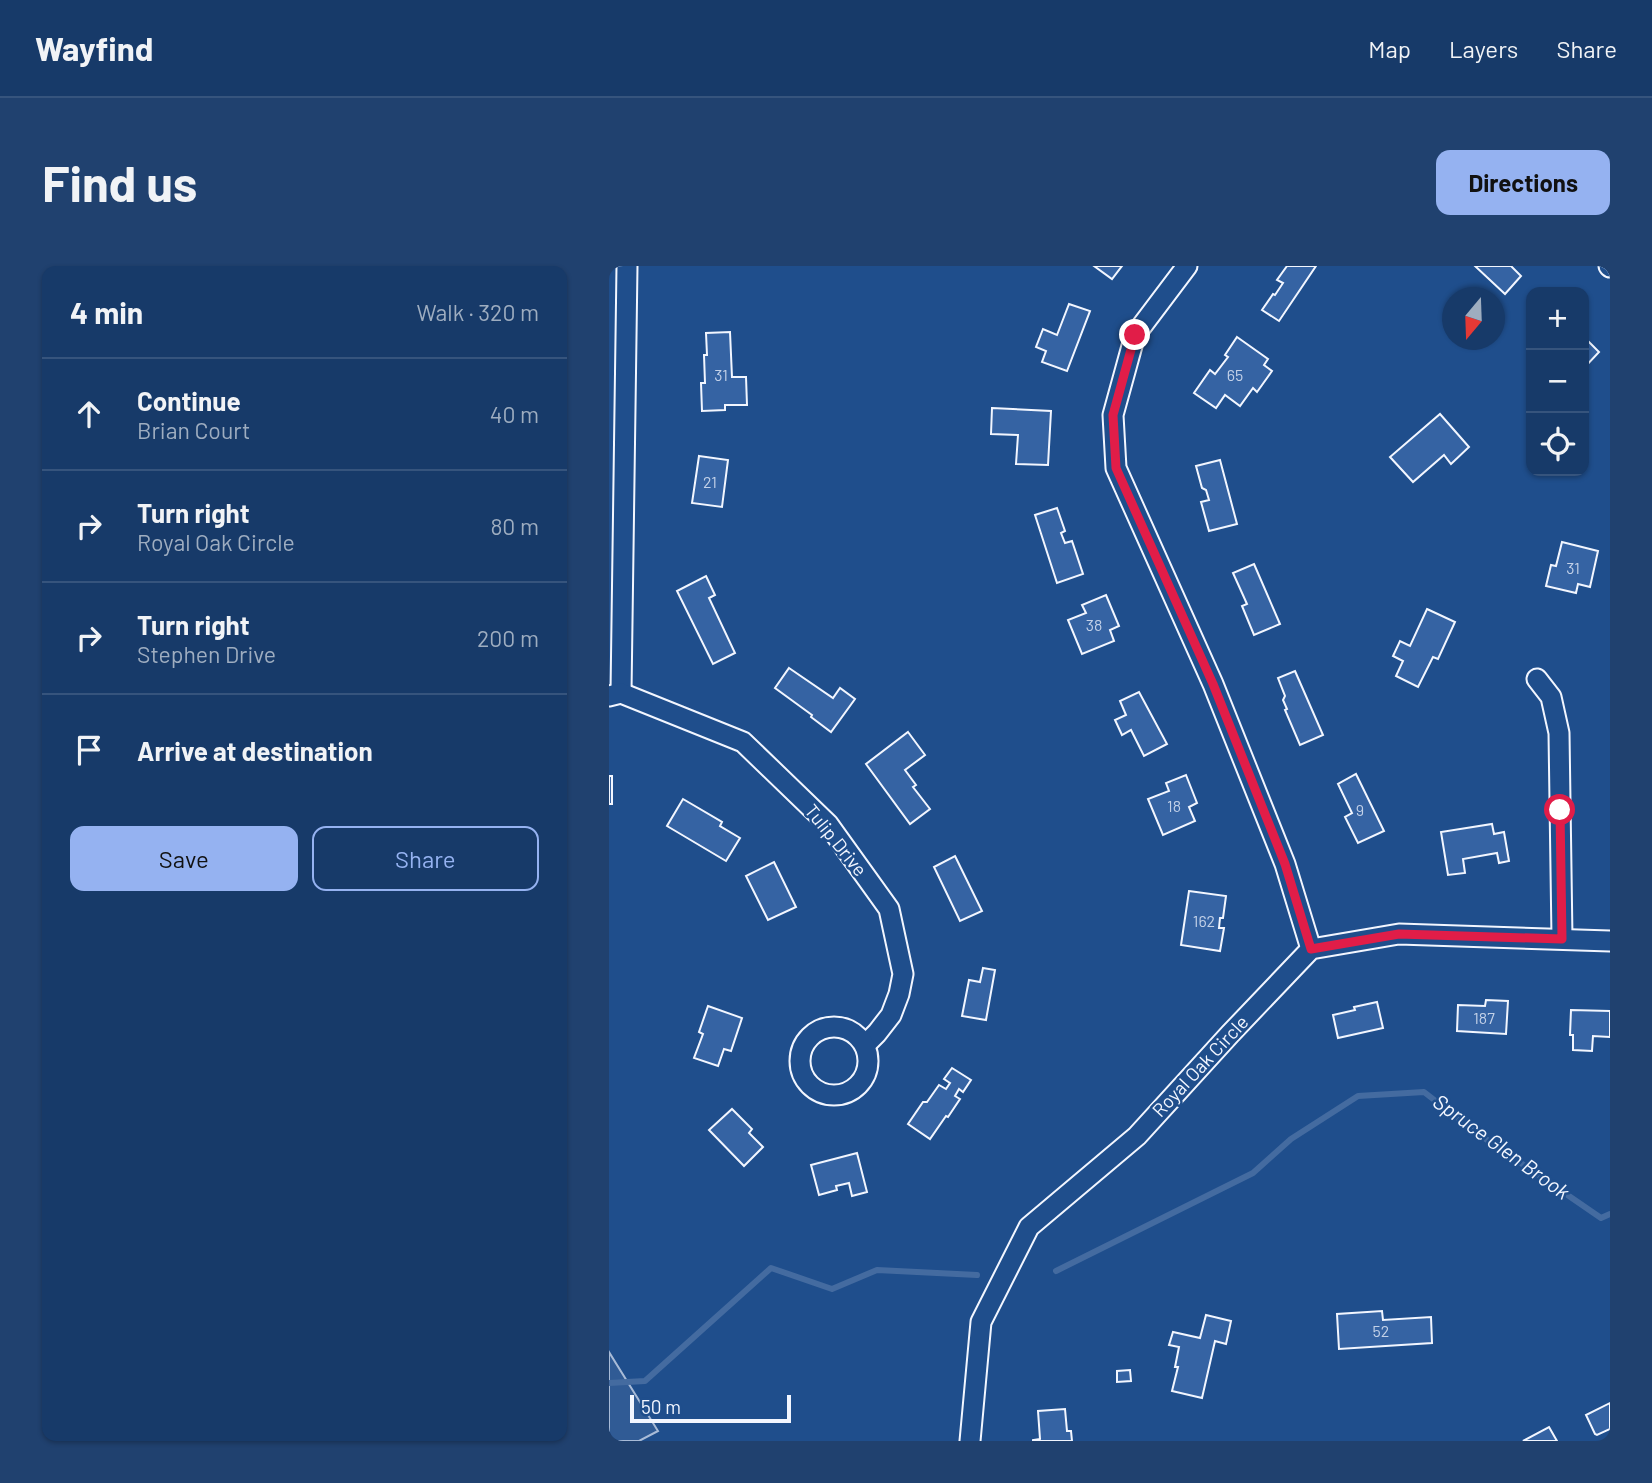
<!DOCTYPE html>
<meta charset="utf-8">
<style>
body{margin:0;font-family:Barlow,sans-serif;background:#20416f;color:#f1f3f6}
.controls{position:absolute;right:21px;top:21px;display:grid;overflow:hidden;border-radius:14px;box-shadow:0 2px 5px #0004}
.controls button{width:63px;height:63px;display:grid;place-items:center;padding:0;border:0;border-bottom:2px solid #36547d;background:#173a69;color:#f1f3f6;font:35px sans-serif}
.compass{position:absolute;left:833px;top:21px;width:63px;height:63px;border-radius:50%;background:#173a69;box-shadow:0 2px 5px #0004;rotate:199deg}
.scale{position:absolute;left:21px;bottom:18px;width:161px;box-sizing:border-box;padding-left:7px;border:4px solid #f2f6ff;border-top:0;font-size:19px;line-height:24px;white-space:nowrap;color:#f2f6ff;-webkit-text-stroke:5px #1f4e8c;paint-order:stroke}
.stop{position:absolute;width:21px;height:21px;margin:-16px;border:5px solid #e11d48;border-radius:50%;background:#fff}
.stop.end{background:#e11d48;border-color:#fff;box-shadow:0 2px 7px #0008}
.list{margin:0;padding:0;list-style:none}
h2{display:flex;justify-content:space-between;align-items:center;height:91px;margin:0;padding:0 28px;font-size:30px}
h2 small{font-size:23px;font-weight:400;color:#9eadc0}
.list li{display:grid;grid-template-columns:46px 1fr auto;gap:21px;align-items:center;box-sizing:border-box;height:112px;padding:0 28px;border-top:2px solid #36547d}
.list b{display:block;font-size:26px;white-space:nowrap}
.list p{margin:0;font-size:23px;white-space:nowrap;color:#9eadc0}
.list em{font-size:23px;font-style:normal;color:#9eadc0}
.actions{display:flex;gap:14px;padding:21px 28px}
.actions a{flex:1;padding:16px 0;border:2px solid #95b2f1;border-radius:14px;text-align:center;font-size:24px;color:#95b2f1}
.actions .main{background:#95b2f1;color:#111}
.icon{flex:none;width:38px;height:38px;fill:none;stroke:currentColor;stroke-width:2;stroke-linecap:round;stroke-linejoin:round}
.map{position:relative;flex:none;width:1001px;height:1175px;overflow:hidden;border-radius:14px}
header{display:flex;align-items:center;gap:42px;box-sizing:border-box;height:98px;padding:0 35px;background:#173a69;border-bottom:2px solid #36547d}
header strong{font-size:33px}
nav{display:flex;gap:38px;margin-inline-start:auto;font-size:24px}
.intro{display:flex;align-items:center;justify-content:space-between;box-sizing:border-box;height:168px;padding:0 42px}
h1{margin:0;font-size:49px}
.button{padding:18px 32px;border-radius:14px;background:#95b2f1;color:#111;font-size:24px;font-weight:700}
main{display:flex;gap:42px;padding:0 42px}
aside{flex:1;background:#173a69;border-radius:14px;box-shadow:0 2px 5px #0004}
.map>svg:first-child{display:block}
.built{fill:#305b95;stroke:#a8bbd7;stroke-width:2}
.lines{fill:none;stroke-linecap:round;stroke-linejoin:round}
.stream{stroke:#446ba0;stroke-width:6}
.building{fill:#3563a3;stroke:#f2f6ff;stroke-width:2}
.minor-casing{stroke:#f2f6ff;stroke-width:23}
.minor{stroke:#1f4e8c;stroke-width:19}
.route{stroke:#e11d48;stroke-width:9}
.labels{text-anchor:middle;stroke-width:5;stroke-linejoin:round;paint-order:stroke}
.number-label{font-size:16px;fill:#c3d1e8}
.street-label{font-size:19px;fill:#f2f6ff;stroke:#1f4e8c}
.water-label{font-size:21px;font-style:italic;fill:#f2f6ff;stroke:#1f4e8c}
</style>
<header>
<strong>Wayfind</strong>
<nav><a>Map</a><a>Layers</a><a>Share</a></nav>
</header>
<div class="intro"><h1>Find us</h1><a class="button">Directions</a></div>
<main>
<aside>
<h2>4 min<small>Walk · 320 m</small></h2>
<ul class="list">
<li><svg class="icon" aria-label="ahead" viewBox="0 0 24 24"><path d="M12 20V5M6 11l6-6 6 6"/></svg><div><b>Continue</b><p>Brian Court</p></div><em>40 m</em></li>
<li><svg class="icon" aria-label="right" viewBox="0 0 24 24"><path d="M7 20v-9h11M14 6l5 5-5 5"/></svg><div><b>Turn right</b><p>Royal Oak Circle</p></div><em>80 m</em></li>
<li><svg class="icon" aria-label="right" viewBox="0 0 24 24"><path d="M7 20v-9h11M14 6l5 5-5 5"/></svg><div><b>Turn right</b><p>Stephen Drive</p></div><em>200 m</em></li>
<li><svg class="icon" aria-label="arrive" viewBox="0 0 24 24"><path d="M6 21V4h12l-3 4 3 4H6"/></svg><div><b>Arrive at destination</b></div></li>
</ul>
<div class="actions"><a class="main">Save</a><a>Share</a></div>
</aside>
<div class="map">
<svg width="1001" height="1175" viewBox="0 0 1001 1175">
<rect width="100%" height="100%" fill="#1f4e8c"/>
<path class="built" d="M 0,1086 L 49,1165 L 30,1175 L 0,1175 Z"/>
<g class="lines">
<g class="stream">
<path d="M 447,1005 L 644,907 L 682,873 L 749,830 L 815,826 L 868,867 L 992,952 L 1001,948"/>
<path d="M 0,1117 L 36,1115 L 162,1002 L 223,1023 L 268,1004 L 368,1009"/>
</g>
</g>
<g class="building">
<path d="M 485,0 L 513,0 L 503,13 Z"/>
<path d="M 678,0 L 707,0 L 670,55 L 653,44 L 664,28 L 666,29 L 674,17 L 668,14 Z"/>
<path d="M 866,0 L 902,0 L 912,10 L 896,28 Z"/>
<path d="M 460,38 L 481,45 L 458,105 L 433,96 L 437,85 L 427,81 L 434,63 L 448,69 Z"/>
<path d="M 121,66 L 123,111 L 137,111 L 138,139 L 116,139 L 116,144 L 93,145 L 92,117 L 96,117 L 95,89 L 98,89 L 97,67 Z"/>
<path d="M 628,71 L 659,93 L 655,99 L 663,105 L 648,126 L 644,122 L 631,140 L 616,129 L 607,142 L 585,127 L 601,104 L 606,108 L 619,91 L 616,89 Z"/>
<path d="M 975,71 L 990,86 L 975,102 Z"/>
<path d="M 383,142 L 442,145 L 439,199 L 407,198 L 409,169 L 382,168 Z"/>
<path d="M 831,148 L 860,181 L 842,198 L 835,189 L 804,216 L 781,191 Z"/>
<path d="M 90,190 L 119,194 L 113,241 L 83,237 Z"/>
<path d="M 611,194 L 628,258 L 600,265 L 592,236 L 600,234 L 597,224 L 593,222 L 587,200 Z"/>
<path d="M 448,242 L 456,265 L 452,267 L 456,277 L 463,275 L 474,308 L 448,317 L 426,249 Z"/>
<path d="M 953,276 L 989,285 L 981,321 L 969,318 L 967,327 L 937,320 L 942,299 L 947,300 Z"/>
<path d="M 645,298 L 671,358 L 645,369 L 633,340 L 638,338 L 624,307 Z"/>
<path d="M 97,310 L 106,329 L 100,332 L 126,387 L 104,398 L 68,325 Z"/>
<path d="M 497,329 L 510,360 L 501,364 L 505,375 L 473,388 L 459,354 L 477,347 L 473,339 Z"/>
<path d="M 818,343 L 846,356 L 829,393 L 824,391 L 809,421 L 787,410 L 794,395 L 784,390 L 791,375 L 801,380 Z"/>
<path d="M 180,402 L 224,432 L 231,422 L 246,433 L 222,466 L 202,451 L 203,449 L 166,422 Z"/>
<path d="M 686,405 L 714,469 L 691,479 L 676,444 L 678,443 L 674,434 L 676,430 L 669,412 Z"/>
<path d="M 530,426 L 558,478 L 535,490 L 522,464 L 513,469 L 506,454 L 517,449 L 511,435 Z"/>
<path d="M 299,466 L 316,489 L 296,504 L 307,519 L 304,521 L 321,543 L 301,558 L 257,498 Z"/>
<path d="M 747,508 L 775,565 L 749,577 L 736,551 L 743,547 L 729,518 Z"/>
<path d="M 577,509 L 588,537 L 580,541 L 586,555 L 554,569 L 539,533 L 560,525 L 557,517 Z"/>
<rect x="0" y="510" width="3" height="28"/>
<path d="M 74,533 L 113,556 L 111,560 L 131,572 L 117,595 L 58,560 Z"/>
<path d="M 883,558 L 885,568 L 895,566 L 900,595 L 890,597 L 888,587 L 854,593 L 856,607 L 839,609 L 832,566 Z"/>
<path d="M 346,590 L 373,645 L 351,655 L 325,601 Z"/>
<path d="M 165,596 L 187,641 L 159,654 L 137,610 Z"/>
<path d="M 580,625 L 617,630 L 614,652 L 611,652 L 610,662 L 615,662 L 611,685 L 572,679 Z"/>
<path d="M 374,702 L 386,704 L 377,754 L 353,750 L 360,714 L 371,716 Z"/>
<path d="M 877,734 L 899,735 L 897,768 L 848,765 L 849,739 L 876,740 Z"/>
<path d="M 768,736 L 774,762 L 729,772 L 724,749 L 746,744 L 745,741 Z"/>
<path d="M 99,740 L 133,752 L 122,785 L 115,783 L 109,800 L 85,792 L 94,768 L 90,766 Z"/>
<path d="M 962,744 L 1001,745 L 1001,771 L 984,770 L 983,785 L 964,784 L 964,769 L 961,769 Z"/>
<path d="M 343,802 L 362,814 L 354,826 L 350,823 L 346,830 L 351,833 L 339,851 L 337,850 L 321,873 L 299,858 L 314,836 L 318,836 L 330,819 L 337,823 L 341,817 L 335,813 Z"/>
<path d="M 123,843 L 143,863 L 140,867 L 154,881 L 135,900 L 100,864 Z"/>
<path d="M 248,887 L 258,926 L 243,930 L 240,917 L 227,920 L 228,924 L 210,929 L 202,899 Z"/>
<path d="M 773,1045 L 774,1054 L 822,1051 L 823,1077 L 730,1083 L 728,1048 Z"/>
<path d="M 597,1049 L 622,1055 L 617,1078 L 606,1075 L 593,1132 L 563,1125 L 569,1101 L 566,1101 L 570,1081 L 560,1079 L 564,1066 L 591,1072 Z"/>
<path d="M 521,1104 L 522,1115 L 508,1116 L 508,1105 Z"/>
<path d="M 1001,1137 L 1001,1163 L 988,1169 L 986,1168 L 977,1149 Z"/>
<path d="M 456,1143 L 458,1165 L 462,1165 L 463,1175 L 424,1175 L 424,1174 L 431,1173 L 429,1145 Z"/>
<path d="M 940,1161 L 948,1175 L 914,1175 Z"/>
</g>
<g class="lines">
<defs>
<g id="minor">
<path d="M 578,0 L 526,69 L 504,149 L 507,202 L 604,418 L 676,598 L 702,683"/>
<path d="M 1000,0 L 1001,1"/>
<path d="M 928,413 L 942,431 L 950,467 L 953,672"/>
<path d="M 12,427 L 18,0"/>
<path d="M 0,430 L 12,427 L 134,476 L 219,558 L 280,643 L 294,708 L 290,728 L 282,749 L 268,767 L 256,779"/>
<circle cx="225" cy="795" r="34"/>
<path d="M 361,1175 L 372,1056 L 420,961 L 528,870 L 621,768 L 702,683 L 790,668 L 1001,675"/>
</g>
</defs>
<use href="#minor" class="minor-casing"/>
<use href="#minor" class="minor"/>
</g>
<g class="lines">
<path class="route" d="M 526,69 L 504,149 L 507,202 L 604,418 L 676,598 L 702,683 L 790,668 L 953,673 L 951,544"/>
</g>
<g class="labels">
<g class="number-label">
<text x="112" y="115">31</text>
<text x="626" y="115">65</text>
<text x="101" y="222">21</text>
<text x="964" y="308">31</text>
<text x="485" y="365">38</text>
<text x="565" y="546">18</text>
<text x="751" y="550">9</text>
<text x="595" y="661">162</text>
<text x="875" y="758">187</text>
<text x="772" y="1071">52</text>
</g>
<g class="street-label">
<text transform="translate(227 574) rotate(51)" y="7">Tulip Drive</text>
<text transform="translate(591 800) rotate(-47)" y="7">Royal Oak Circle</text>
</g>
<g class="water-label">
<text transform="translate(892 881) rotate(36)" y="7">Spruce Glen Brook</text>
</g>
</g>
</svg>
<div class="controls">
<button>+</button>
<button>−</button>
<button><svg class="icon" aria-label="locate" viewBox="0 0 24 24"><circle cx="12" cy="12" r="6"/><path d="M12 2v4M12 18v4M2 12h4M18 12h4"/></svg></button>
</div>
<svg class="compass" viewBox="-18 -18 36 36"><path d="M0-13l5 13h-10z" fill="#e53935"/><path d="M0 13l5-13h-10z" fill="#9eadc0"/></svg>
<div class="scale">50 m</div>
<div class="stop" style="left:951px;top:544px"></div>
<div class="stop end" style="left:526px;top:69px"></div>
</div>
</main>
